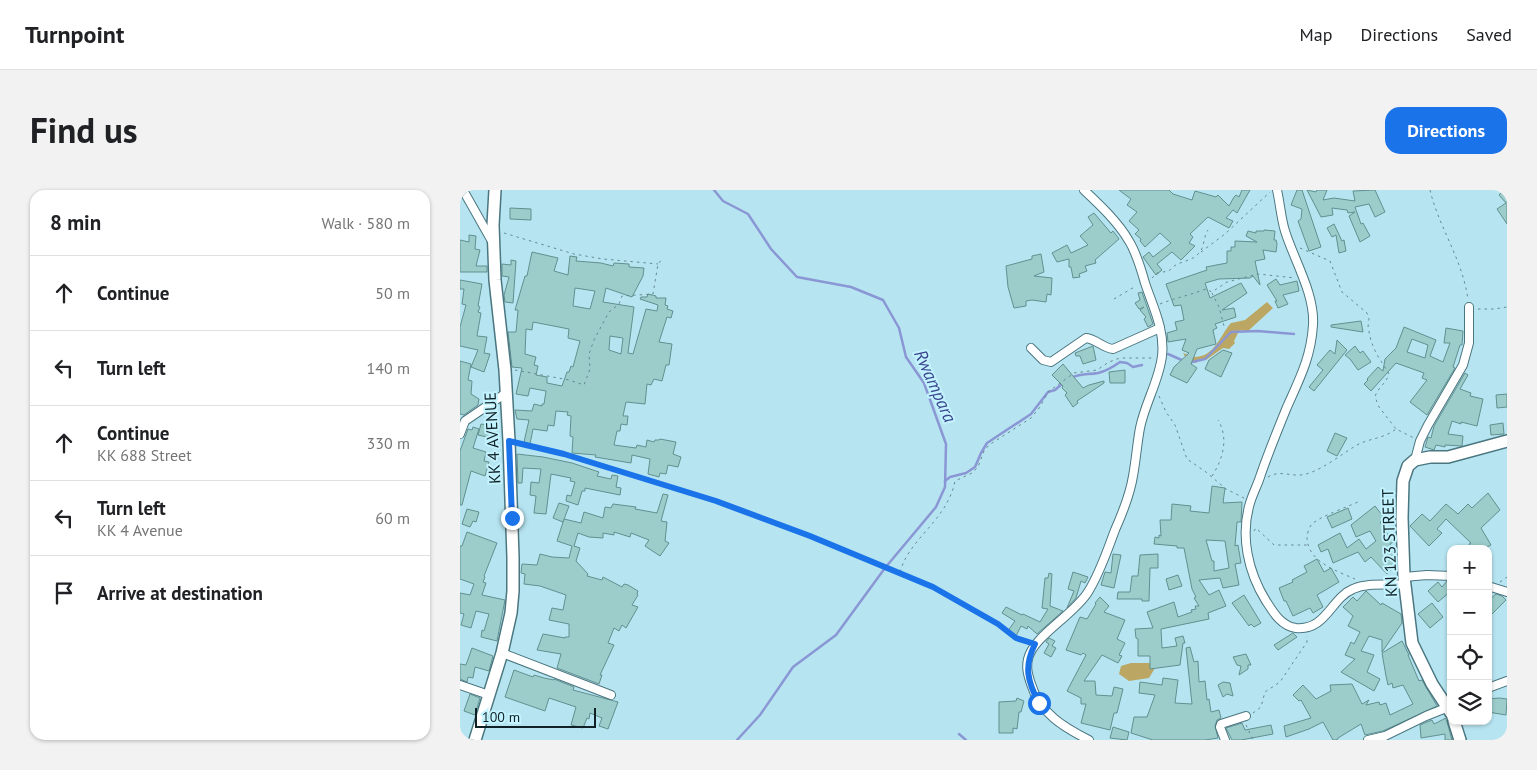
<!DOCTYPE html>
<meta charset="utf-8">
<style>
body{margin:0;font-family:"PT Sans",sans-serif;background:#f2f2f2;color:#202124}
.controls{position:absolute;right:15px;bottom:15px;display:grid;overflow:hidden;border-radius:10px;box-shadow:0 1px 4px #0004}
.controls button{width:45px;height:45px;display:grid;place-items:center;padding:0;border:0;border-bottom:1px solid #e0e0e0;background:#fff;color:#202124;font:25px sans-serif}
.scale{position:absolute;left:15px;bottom:12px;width:121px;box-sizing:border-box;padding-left:5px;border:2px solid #0f2126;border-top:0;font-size:14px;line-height:18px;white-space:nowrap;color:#0f2126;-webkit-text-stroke:4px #c3f3fe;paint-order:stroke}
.stop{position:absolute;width:15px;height:15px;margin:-11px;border:4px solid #1a73e8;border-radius:50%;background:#fff}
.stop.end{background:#1a73e8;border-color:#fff;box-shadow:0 1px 5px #0008}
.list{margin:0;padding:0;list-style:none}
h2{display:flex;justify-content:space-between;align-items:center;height:65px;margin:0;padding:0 20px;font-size:21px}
h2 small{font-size:16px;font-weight:400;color:#757577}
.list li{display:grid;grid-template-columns:32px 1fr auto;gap:15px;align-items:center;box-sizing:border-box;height:75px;padding:0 20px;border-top:1px solid #e0e0e0}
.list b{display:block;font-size:19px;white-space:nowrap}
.list p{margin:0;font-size:16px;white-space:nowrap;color:#757577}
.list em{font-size:16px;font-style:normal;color:#757577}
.icon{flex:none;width:28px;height:28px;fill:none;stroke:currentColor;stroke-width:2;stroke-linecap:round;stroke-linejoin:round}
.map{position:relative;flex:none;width:1047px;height:550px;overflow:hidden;border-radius:15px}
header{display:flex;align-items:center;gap:30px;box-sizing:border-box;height:70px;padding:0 25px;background:#fff;border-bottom:1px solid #e0e0e0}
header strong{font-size:24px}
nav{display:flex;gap:28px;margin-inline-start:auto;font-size:18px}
.intro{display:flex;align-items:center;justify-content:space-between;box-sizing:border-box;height:120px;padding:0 30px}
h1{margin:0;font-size:35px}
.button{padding:12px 22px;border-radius:15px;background:#1a73e8;color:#fff;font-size:18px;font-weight:700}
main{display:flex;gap:30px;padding:0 30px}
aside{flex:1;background:#fff;border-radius:15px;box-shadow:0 1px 4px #0004}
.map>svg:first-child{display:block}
.forest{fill:#bba763}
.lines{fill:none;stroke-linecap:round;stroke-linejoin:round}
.stream{stroke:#8a97d4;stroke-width:2.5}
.building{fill:#9ccdcb;stroke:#61908f;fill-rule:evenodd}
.street-casing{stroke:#4a7680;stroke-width:10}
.secondary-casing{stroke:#4a7680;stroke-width:14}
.path{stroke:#678891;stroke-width:1;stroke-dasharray:2.5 4;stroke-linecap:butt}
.street{stroke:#fff;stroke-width:8}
.secondary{stroke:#fff;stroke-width:11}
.route{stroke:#1a73e8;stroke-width:6}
.labels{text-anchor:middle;stroke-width:4;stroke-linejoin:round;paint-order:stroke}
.street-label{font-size:16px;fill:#0f2126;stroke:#c3f3fe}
.water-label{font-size:18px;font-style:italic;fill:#3b468f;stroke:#c3f3fe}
</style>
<header>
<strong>Turnpoint</strong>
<nav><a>Map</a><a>Directions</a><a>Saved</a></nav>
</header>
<div class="intro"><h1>Find us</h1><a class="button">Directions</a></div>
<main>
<aside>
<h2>8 min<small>Walk · 580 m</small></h2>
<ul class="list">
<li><svg class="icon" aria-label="ahead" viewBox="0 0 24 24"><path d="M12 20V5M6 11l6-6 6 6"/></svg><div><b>Continue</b></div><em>50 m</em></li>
<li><svg class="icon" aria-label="left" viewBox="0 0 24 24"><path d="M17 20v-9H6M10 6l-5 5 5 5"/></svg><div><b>Turn left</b></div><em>140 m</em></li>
<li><svg class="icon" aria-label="ahead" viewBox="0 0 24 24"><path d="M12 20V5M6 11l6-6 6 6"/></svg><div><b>Continue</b><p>KK 688 Street</p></div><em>330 m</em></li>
<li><svg class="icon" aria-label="left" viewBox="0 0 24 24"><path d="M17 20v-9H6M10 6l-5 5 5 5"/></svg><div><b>Turn left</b><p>KK 4 Avenue</p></div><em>60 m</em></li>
<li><svg class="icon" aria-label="arrive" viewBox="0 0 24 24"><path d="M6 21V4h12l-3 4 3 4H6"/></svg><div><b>Arrive at destination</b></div></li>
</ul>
</aside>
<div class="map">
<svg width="1047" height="550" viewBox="0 0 1047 550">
<rect width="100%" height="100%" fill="#b6e5f1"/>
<g class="forest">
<path d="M 807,112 L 813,118 L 787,142 L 782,140 L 779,141 L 774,151 L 775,153 L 769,159 L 763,158 L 746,170 L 739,169 L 736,173 C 731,171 725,168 723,163 C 727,164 730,166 734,167 C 755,167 760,145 771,133 L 785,130 Z"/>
<path d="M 671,473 L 690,473 L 695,478 L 689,488 L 669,491 L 659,484 L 661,476 Z"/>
</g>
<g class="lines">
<g class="stream">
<path d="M 254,0 L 263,11 L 288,24 L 311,59 L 337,87 L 391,97 L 423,110 L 439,138 L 446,167 L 464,193 L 486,254 L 485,297 L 476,317 L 425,378 L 376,445 L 333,477 L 300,525 L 277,550"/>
<path d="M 708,164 L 724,171"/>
<path d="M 728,173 L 745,169 L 771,142 L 798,141 L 834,144"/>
<path d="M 611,188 C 622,183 627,185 638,183 C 647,181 653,177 660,172 L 667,173 L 673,177 L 682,175"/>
<path d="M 485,291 L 490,287 L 506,283 L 515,277 L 521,263 L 527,253 L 571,224 L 588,202 L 595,200 L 604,192"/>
<path d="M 499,544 L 506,550"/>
</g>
</g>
<g class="building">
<path d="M 659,0 L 709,0 L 713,4 L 732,10 L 735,1 L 756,7 L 758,5 L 769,16 L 774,7 L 776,5 L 779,7 L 782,0 L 790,0 L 777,23 L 773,20 L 766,28 L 773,31 L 769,38 L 748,27 L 730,44 L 733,47 L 729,53 L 735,56 L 721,70 L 712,62 L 697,74 L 702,80 L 696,85 L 683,67 L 689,62 L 693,67 L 711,53 L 700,43 L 685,57 L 680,51 L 681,49 L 675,44 L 679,40 L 669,31 L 677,22 L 667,15 L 671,9 Z"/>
<path d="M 837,0 L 842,0 L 861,57 L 849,61 L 838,31 L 841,29 L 842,19 L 831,15 Z"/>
<path d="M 847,0 L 856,2 L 857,0 L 867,0 L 863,10 L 874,8 L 895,11 L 893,1 L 915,0 L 925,22 L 915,27 L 909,14 L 895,17 L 901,34 L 903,33 L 910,46 L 900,52 L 889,26 L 895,22 L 888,23 L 887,20 L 872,18 L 873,25 L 861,27 Z"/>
<path d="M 1044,0 L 1047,0 L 1047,34 L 1037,19 L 1046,13 L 1039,5 Z"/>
<path d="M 50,18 L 71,19 L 71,30 L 50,29 Z"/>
<path d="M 634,23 L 651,43 L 653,41 L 659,49 L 635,70 L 636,73 L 625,76 L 627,81 L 619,84 L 620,87 L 613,88 L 611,77 L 609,77 L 609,69 L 597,72 L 592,63 L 607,55 L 611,63 L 628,55 L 620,46 L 633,35 L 628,27 Z"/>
<path d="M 874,34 L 882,51 L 884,50 L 886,61 L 879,63 L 876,45 L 872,47 L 867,38 Z"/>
<path d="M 804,40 L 815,41 L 814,50 L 816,50 L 817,54 L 816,62 L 803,60 L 805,69 L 795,71 L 800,95 L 793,86 L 790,88 L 759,89 L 745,93 L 750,108 L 781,93 L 787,103 L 762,120 L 774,118 L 776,127 L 755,134 L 757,138 L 753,140 L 756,154 L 737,159 L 731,174 L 737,178 L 727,193 L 710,185 L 714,177 L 729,163 L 722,160 L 726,149 L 708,152 L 707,143 L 717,140 L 715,132 L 724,130 L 721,115 L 714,116 L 706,94 L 747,80 L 746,77 L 767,73 L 767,61 L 771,61 L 771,57 L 775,57 L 775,51 L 797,52 L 786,46 L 788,41 L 796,43 L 796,41 L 804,41 Z"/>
<path d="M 9,45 L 16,46 L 15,59 L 20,60 L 16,76 L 27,76 L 27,82 L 0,82 L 0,50 L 9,52 Z"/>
<path d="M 72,62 L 98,68 L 94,81 L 108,85 L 110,66 L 117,67 L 116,71 L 141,73 L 153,76 L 154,73 L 169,74 L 169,77 L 184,78 L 183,86 L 172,107 L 146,98 L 143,112 L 174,117 L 168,163 L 173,164 L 186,119 L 197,121 L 198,115 L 180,109 L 181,107 L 187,107 L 188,104 L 196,106 L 196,108 L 206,108 L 205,115 L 208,116 L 207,119 L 213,121 L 211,128 L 207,127 L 199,152 L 212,154 L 209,175 L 206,175 L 202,191 L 194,189 L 191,195 L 187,194 L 185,214 L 166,212 L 163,226 L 168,226 L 167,235 L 161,234 L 160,241 L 157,241 L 154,255 L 176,258 L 177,255 L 186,257 L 187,250 L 194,252 L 195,250 L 199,250 L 200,249 L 216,252 L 213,264 L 221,267 L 218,277 L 208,275 L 206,284 L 200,283 L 199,287 L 188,284 L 190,269 L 172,265 L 171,273 L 135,267 L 136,265 L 112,263 L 113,247 L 110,246 L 111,226 L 107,225 L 108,222 L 96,221 L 94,236 L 88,235 L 87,241 L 73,239 L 70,254 L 64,252 L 69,230 L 57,229 L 55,220 L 72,221 L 74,214 L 82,216 L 82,214 L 84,214 L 86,201 L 70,198 L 68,206 L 56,204 L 62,178 L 52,177 L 48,142 L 56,142 L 58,120 L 55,120 L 65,86 L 67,86 ZM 115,98 L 135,101 L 130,119 L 113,116 ZM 73,132 L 109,139 L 108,148 L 120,151 L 113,177 L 111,176 L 109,182 L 107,182 L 102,196 L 87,193 L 87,187 L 76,185 L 78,176 L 74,175 L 76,167 L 65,164 L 66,139 L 72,140 ZM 150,146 L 163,148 L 161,164 L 149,160 Z"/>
<path d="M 581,64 L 584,82 L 574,86 L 592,88 L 591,105 L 587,104 L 586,112 L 572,110 L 566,111 L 566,116 L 554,118 L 548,97 L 546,76 L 572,69 L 572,66 Z"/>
<path d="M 51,70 L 56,71 L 53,113 L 45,112 L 44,105 L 49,87 L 42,86 L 42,74 L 51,75 Z"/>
<path d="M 816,89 L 820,95 L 837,91 L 839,101 L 823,105 L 828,114 L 818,118 L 815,111 L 817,111 L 807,95 Z"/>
<path d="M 0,90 L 22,94 L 18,116 L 20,117 L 18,122 L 21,123 L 17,146 L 27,147 L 24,163 L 30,164 L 24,182 L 11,177 L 18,160 L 0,156 L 0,137 L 6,115 L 2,114 L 4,99 L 0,99 Z"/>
<path d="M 682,102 L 693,134 L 688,137 L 684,129 L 686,127 L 680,120 L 684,117 L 679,119 L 675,113 L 680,110 L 678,103 Z"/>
<path d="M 901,131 L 903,142 L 871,137 L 871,135 Z"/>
<path d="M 944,137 L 976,150 L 970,166 L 983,172 L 990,153 L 984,153 L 986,138 L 1003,141 L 1002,155 L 1000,155 L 993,177 L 995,178 L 967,225 L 950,212 L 967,190 L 962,188 L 964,183 L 936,173 L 911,201 L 904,194 L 908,190 L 907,189 L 918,177 L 923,181 L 925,169 L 936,158 ZM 952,149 L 968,155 L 965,168 L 947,162 Z"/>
<path d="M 877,150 L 887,160 L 854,201 L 849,197 L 863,180 L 857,175 L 870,160 L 875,164 Z"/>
<path d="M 633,156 L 636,170 L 623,174 L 620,166 L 616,166 L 615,163 Z"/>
<path d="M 895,156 L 900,163 L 903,161 L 911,172 L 898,180 L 890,169 L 885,165 Z"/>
<path d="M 763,160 L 772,163 L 761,187 L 745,179 L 749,170 Z"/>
<path d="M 0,171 L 11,174 L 8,190 L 12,191 L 11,204 L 19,209 L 18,215 L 4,225 L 0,224 Z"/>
<path d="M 603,174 L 623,198 L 629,195 L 644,191 L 644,193 L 617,211 L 618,213 L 613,217 L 605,205 L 607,203 L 602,198 L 603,196 L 592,185 Z"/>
<path d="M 665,180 L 665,193 L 650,193 L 649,182 Z"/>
<path d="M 1005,183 L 1008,185 L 1000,199 L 1011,203 L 1010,206 L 1023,209 L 1017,236 L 1001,232 L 1001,234 L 992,231 L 988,244 L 1003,246 L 1002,256 L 985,255 L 985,257 L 976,255 L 974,260 L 965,257 L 968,247 L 971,248 L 974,236 Z"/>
<path d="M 1047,204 L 1047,217 L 1037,218 L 1036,205 Z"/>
<path d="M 1043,233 L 1044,244 L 1031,245 L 1030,235 Z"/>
<path d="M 21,234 L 34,236 L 31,248 L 18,245 Z"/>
<path d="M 13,237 L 19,239 L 13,258 L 26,262 L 24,271 L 29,272 L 25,286 L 11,281 L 2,315 L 0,315 L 0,261 L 8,239 L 12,240 Z"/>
<path d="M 875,243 L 887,248 L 877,266 L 867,261 Z"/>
<path d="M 57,264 L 83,267 L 112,273 L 139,282 L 137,286 L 151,289 L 152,285 L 158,286 L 156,297 L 161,298 L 160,305 L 125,298 L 125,301 L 122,301 L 118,315 L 106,311 L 107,305 L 111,306 L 115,292 L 110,291 L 111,288 L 91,284 L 86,324 L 74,323 L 76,306 L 70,305 L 71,292 L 79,293 L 81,279 L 63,278 L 62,293 L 58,293 Z"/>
<path d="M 752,296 L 765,298 L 763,313 L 782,312 L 781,332 L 777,332 L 775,356 L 778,355 L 781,373 L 775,374 L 779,395 L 763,398 L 760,388 L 739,390 L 749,405 L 759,400 L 766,416 L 748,423 L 749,429 L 701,439 L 702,458 L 717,456 L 715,448 L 723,446 L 725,453 L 723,453 L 720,475 L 690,479 L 690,466 L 678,466 L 678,449 L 676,448 L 675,439 L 693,438 L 687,422 L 714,412 L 718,427 L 732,422 L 731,420 L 736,419 L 735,416 L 739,416 L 734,408 L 736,407 L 732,399 L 724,358 L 717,358 L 717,356 L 694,354 L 695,347 L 699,348 L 699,345 L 701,346 L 700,330 L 711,330 L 712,314 L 731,316 L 730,321 L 749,323 ZM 746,350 L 765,351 L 769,378 L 754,381 L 754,371 L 752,371 Z"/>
<path d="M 1028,303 L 1040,320 L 1021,338 L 1031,355 L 1027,357 L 1029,359 L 1011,359 L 1009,354 L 1011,353 L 986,329 L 977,339 L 982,343 L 969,356 L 950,336 L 962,324 L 970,331 L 986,314 L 998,324 L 1008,314 L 1012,318 Z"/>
<path d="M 203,304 L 208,305 L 201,331 L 207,332 L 205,351 L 209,353 L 200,366 L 185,356 L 189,350 L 171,343 L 170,347 L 154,342 L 154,345 L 143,343 L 143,348 L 129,347 L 118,343 L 114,356 L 120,358 L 116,371 L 128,384 L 127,386 L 142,390 L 143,387 L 162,397 L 164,394 L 168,395 L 178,401 L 177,404 L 178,405 L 172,415 L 178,417 L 166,438 L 162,435 L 159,441 L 154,438 L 148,453 L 154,455 L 140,485 L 142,485 L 139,494 L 97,478 L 101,464 L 77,460 L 83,444 L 105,448 L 105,447 L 109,447 L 109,434 L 89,430 L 92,418 L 103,420 L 106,405 L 80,396 L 64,394 L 65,384 L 61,383 L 62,374 L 77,375 L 80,364 L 92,367 L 109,368 L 112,356 L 97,351 L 104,329 L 121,333 L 124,322 L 143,328 L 145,317 L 151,318 L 153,314 L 176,317 L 175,319 L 197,323 Z"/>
<path d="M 99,313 L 109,316 L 103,332 L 93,328 Z"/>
<path d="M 915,316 L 925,329 L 920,332 L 928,345 L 930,343 L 935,351 L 930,354 L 936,363 L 929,368 L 936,375 L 927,384 L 911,367 L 905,372 L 898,362 L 873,373 L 868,359 L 861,362 L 858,355 L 880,343 L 887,358 L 899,349 L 906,359 L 916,351 L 910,341 L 896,347 L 891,335 Z"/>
<path d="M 888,318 L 892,329 L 872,338 L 867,327 Z"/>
<path d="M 7,319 L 19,322 L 16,332 L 13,331 L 10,337 L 2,334 Z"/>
<path d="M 7,342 L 37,353 L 24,386 L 25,387 L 23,392 L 26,393 L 22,405 L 45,410 L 37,451 L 21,447 L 22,440 L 24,441 L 29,424 L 16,421 L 11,438 L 1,435 L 4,424 L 0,423 L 0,403 L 10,405 L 14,394 L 0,389 L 0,356 L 2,356 Z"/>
<path d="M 653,364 L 661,365 L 654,398 L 641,395 L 645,382 L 651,383 Z"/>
<path d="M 698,364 L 698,378 L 690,378 L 689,411 L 682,411 L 682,409 L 657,409 L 658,402 L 670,402 L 672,386 L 678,386 L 680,365 Z"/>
<path d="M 857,369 L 864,382 L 871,378 L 879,392 L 857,405 L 863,417 L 853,423 L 850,418 L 833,426 L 826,411 L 824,411 L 819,398 L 833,392 L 832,390 L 847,382 L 844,376 Z"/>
<path d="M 613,382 L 628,387 L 625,393 L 621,391 L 616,408 L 607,418 L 614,401 L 608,399 Z"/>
<path d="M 589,383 L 592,384 L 590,416 L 603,421 L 577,444 L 568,436 L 567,439 L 561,436 L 556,446 L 547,442 L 555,431 L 542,423 L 546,417 L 562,425 L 563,424 L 580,432 L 588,419 L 582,418 L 585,388 L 588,388 Z"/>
<path d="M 718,385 L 722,396 L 709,400 L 706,389 Z"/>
<path d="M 987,391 L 991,392 L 991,401 L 978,412 L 968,401 L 978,392 L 982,397 Z"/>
<path d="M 906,401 L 921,415 L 922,413 L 941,424 L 942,433 L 922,462 L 922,450 L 909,446 L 901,461 L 914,465 L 907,482 L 920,489 L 914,501 L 881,482 L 895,469 L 885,465 L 891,452 L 894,454 L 900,442 L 888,436 L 893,426 L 883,417 L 893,407 L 897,411 Z"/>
<path d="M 1036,404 L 1042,406 L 1046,410 L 1028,428 L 1028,411 Z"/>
<path d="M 784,405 L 801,433 L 794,437 L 791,434 L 789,436 L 772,413 Z"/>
<path d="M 640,407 L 649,416 L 644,422 L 665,430 L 657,449 L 665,453 L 659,465 L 662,466 L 658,473 L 642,465 L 624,491 L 635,491 L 636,505 L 652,506 L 654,497 L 663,499 L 657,523 L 654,523 L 650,540 L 621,533 L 626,514 L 621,514 L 621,508 L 607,501 L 626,465 L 623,463 L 621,465 L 606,460 L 620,427 L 627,429 L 636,414 L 635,413 Z"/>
<path d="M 972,413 L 983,427 L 970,438 L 958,424 Z"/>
<path d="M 833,443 L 837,447 L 818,460 L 814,455 Z"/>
<path d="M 589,448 L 595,451 L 592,456 L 596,458 L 591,467 L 584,463 L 589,454 L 586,452 Z"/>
<path d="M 942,451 L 949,465 L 948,465 L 959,491 L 962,490 L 977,516 L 923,541 L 905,545 L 901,534 L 878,548 L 877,550 L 873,550 L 863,532 L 849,539 L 826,547 L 824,536 L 851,528 L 841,510 L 839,511 L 833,505 L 843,495 L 856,509 L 871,501 L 870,495 L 892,494 L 902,514 L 909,510 L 906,515 L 919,512 L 920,515 L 926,513 L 930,525 L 953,514 L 943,495 L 933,498 L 932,493 L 928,495 L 926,486 L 922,463 Z"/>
<path d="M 730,457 L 734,472 L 738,471 L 739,492 L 745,491 L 747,510 L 749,509 L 751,522 L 759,520 L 761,528 L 757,530 L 755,536 L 758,548 L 745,550 L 693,550 L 671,543 L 674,527 L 687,527 L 695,505 L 679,503 L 680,492 L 702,495 L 703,488 L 718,490 L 715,513 L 732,514 L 726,458 Z"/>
<path d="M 12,458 L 33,466 L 29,481 L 15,477 L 13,488 L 8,487 L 7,492 L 0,489 L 0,474 L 6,475 Z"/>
<path d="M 786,464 L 791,475 L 788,475 L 788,479 L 779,485 L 781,476 L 777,475 L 773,467 Z"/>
<path d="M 54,480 L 73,487 L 74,485 L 84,488 L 94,490 L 94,489 L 114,497 L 113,500 L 158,512 L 148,539 L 139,536 L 142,528 L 130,523 L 129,529 L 127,528 L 123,538 L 111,535 L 116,517 L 89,508 L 85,521 L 45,507 Z"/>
<path d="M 763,492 L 770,493 L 773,506 L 767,504 L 763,507 L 758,495 Z"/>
<path d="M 10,504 L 20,508 L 15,525 L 4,521 Z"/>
<path d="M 557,508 L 564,511 L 561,522 L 559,522 L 557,539 L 553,538 L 553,543 L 539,543 L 539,512 L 556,511 Z"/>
<path d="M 1039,508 L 1047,509 L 1046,525 L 1028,522 L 1028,509 Z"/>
<path d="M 986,528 L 992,550 L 985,550 L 985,544 L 961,548 L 960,535 L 972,530 L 974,534 Z"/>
<path d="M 782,533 L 785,540 L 811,535 L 813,544 L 781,550 L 772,550 L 766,538 Z"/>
<path d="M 653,537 L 669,542 L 667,550 L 650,548 Z"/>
</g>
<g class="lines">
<defs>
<g id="street">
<path d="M 3,0 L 33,53"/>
<path d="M 624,0 C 640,15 658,32 669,51 C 677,64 681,79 685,93 C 693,117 705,140 702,166 C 699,191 685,213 680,238 C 677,254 676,270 673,286 C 670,305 663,322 655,340 C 647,361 640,383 628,402 C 614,425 573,446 568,469 C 566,478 568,485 571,494 C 580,523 603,537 629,550"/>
<path d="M 817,0 C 820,13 821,28 825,41 C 834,70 855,104 853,135 C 851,167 840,188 827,217 C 818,239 809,261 801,284 C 798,294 793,303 790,313 C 780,346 788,382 806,411 C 813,422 821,436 836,438 C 866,441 871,408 893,399 C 909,392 929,396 946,394"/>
<path d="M 571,158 L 583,170 L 591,172 L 626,148 C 636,149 643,158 653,159 L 700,138"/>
<path d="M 0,244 L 5,231 L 46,203"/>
<path d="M 955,270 L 960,251 L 968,235 L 1003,175 L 1009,153 L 1009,117"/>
<path d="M 944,387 L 967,385 L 991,386"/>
<path d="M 1028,396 L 1047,402"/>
<path d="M 42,463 L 151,505"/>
<path d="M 0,495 L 29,505"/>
<path d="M 1028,498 L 1047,491"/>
<path d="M 765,550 L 760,537 L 761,534 L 786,526"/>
<path d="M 908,550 L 925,546 L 966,526 L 991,516"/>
</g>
<g id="secondary">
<path d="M 991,523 L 972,494 L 952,453 L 944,387 L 942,328 L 943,291 L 948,276 L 955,270 L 970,267 L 988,267 L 1047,251"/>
<path d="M 994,531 L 1000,550"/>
<path d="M 15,550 L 42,463 L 51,423 L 53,401 L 53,367 L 49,251 L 45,180 L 35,90 L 33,35 L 35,0"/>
</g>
</defs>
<use href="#street" class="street-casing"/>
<use href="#secondary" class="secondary-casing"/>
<g class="path">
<path d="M 970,0 C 979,38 1003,70 1008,110"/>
<path d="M 44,43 L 114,64 L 143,69 L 198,74"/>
<path d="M 840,58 L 870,71 L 882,102 L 907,123 L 909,129 L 908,137 L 911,151 L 916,163 L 929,184 C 926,194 917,198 915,207 L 919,217 L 936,239"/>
<path d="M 741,62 L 765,44 L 810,2"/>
<path d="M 692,88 L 697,83 L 709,81 C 717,70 731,73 739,63 C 745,57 743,47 748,40"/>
<path d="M 752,103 L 759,117 L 764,136"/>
<path d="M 654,109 L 676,96"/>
<path d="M 700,114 C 715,108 730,105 746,99 L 752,102 L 767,92 L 798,84 L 835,88"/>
<path d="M 1018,119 L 1034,119 L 1047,117"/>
<path d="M 55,180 L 109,190 L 124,195 L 130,179 L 129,164 L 134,150 L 149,122 L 159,114 L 162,106 L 193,104 L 198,74 L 203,68"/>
<path d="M 699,206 L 706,222 L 715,235 L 727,269 L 746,282 L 766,299 L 784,308"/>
<path d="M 59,253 L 104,264 L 256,311 L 350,346 L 473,397 L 538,435 L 556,449 L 567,452"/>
<path d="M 752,286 C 763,269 769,248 758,230"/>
<path d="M 808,287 C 821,279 832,288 846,284 C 864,279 880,265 897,255 C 910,248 923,249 936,239 L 954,248"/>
<path d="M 794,341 L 796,338 L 814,355 L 847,355"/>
<path d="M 440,382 C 450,347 487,331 495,291 L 512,283 L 518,277 L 524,261 L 529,255 L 571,228 L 580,217 L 588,202 L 614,183 L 637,180 L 649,172 L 660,168 L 693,168"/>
<path d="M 895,389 C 877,381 848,372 847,348 C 847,344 849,337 852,334 C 861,326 887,317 898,312"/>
<path d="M 1040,392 L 1047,387"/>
<path d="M 793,523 L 801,517 L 805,502 L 820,492 L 847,452 L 847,446"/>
<path d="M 786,535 L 793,550"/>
</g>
<use href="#street" class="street"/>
<use href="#secondary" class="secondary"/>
</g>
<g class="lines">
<path class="route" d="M 52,328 L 49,251 L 104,264 L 256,311 L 350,346 L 473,397 L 538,434 L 556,448 L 575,454 C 564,476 567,491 579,513"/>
</g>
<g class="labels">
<g class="street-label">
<text transform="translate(32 248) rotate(-93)" y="6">KK 4 AVENUE</text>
<text transform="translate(929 353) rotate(-92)" y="6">KN 123 STREET</text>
</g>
<g class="water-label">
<text transform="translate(475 196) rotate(66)" y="6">Rwampara</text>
</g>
</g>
</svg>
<div class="controls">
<button>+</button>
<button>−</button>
<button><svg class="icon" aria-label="locate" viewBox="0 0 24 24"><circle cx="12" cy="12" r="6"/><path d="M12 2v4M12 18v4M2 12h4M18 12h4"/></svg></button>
<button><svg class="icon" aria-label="layers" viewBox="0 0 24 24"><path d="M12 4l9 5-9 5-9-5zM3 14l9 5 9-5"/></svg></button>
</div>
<div class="scale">100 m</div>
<div class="stop" style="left:579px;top:513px"></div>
<div class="stop end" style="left:52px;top:328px"></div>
</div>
</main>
